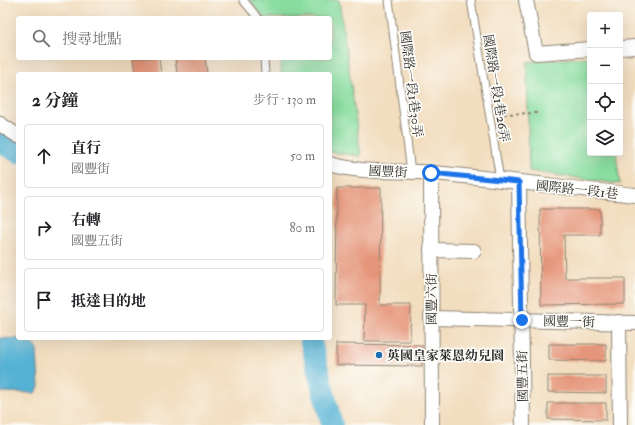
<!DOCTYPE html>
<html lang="zh-TW">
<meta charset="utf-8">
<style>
body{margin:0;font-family:"IM FELL Double Pica","Noto Serif TC",serif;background:#f6f6f6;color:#202124}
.controls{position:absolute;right:12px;top:12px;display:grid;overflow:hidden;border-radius:4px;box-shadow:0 4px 16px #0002}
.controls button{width:36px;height:36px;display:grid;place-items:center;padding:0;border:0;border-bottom:1px solid #e0e0e0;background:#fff;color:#202124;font:20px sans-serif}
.stop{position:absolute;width:12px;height:12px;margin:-9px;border:3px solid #1a73e8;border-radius:50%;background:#fff}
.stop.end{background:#1a73e8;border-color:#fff;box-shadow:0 1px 4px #0008}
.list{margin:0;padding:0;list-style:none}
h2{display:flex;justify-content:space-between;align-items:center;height:52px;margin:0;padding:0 16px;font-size:17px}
h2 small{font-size:13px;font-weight:400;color:#757577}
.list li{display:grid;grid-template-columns:26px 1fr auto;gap:12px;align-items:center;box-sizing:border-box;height:64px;margin:0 8px 8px;padding:0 8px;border:1px solid #e0e0e0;border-radius:4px}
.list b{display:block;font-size:15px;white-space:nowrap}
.list p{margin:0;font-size:13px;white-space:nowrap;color:#757577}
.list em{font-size:13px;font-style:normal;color:#757577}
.icon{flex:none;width:22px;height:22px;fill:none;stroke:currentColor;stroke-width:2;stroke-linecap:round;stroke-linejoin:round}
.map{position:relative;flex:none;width:635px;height:425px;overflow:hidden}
.search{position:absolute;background:#fff;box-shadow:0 4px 16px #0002;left:16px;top:16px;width:316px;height:44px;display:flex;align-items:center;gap:10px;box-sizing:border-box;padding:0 14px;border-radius:4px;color:#757577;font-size:15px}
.panel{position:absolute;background:#fff;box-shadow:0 4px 16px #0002;left:16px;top:72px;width:316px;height:268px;border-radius:4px}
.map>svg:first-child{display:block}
.green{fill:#88dd9f;stroke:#5a8465}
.water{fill:#56b2d4;stroke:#406e80}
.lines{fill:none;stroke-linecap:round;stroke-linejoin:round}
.river{stroke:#56b2d4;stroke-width:22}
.building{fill:#e59579}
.lane-casing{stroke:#8e8474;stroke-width:9}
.street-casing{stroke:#8e8474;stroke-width:16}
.path{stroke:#8e8474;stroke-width:2;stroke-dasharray:3 3;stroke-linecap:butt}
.lane{stroke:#fff;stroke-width:7}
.street{stroke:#fff;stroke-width:14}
.route{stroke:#1a73e8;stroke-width:5}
.poi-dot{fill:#1f6fb2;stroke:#fdfcf7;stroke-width:1.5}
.labels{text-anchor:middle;stroke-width:3.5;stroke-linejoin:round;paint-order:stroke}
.street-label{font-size:13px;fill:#2b2b2b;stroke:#fdfcf7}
.poi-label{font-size:13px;font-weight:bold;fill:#2b2b2b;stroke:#fdfcf7;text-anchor:start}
</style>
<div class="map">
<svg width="635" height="425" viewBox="0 0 635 425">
<rect width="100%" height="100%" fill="#fdfcf7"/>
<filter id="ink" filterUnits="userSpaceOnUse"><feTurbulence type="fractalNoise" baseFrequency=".025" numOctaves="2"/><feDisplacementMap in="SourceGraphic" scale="8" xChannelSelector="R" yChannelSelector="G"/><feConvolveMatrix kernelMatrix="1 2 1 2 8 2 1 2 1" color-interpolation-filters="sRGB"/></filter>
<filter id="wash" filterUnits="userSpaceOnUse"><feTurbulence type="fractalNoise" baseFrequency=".012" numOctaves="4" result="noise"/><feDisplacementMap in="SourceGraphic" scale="16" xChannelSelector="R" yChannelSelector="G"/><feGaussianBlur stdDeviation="0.9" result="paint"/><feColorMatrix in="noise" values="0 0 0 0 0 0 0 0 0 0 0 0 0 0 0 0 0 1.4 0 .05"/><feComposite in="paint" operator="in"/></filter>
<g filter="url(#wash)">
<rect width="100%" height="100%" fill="#f2ddbe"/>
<g class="green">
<path d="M 250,0 L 339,0 L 361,156 L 330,152 L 330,74 L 281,74 L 281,58 L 330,58 L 330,18 L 263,18 Z"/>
<path d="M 590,57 L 590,153 L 616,153 L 620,184 L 529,171 L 527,62 Z"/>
</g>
<path class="water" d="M 0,338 L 26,339 L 37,348 L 39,387 L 35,393 L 0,392 Z"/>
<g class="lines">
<g class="river">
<path d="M 0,141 L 18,152"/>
<path d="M 310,338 L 332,425"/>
</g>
</g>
<g id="blocks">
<g class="building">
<path d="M 133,58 L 159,58 L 161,74 L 135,74 Z"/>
<path d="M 175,58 L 205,58 L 207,74 L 177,74 Z"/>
<path d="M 337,188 L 381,188 L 380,305 L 411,305 L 410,341 L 364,341 L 365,305 L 336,305 Z"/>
<path d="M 540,209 L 600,209 L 600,235 L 564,235 L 565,278 L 625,278 L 625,304 L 541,305 Z"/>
<path d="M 336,344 L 422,345 L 422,366 L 336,365 Z"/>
<path d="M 549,344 L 606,344 L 606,361 L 549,360 Z"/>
<path d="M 548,376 L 606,376 L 606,393 L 548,392 Z"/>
<path d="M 548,403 L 606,403 L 606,420 L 548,419 Z"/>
</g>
</g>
</g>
<g filter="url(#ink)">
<use href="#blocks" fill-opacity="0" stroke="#8e8474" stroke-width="1"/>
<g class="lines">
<defs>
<g id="lane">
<path d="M 243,0 L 258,18"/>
<path d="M 389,0 L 411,172"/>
<path d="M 471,0 L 500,180"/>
<path d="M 264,58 L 265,74"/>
</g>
<g id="street">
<path d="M 526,0 L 536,53 L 590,49"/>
<path d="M 620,48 L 635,47"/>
<path d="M 0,124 L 18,136"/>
<path d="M 330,164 C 363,174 399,170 433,173 C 500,179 568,188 635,195"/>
<path d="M 431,173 L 432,425"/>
<path d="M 519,182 L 523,425"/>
<path d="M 431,250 L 474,251"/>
<path d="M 431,318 L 635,323"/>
<path d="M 619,322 L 620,425"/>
</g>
</defs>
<use href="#lane" class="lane-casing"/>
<use href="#street" class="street-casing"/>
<path class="path" d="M 498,114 L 539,113"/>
<use href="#lane" class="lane"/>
<use href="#street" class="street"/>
</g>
</g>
<g class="lines" filter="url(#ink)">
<path class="route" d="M 431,173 L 519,182 L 522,320"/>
</g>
<circle class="poi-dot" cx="379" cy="355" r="4"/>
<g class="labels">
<g class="street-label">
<text transform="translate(412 84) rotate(83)" y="5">國際路一段1巷30弄</text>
<text transform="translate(497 88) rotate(81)" y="5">國際路一段1巷26弄</text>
<text transform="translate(388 171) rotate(3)" y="5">國豐街</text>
<text transform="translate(577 189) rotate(6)" y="5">國際路一段1巷</text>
<text transform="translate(431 299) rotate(-90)" y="5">國豐六街</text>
<text transform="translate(569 321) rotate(1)" y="5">國豐一街</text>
<text transform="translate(522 376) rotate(-91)" y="5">國豐五街</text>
</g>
<g class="poi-label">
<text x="387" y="360">英國皇家萊恩幼兒園</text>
</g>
</g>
</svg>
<div class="controls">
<button>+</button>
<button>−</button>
<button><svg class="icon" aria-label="locate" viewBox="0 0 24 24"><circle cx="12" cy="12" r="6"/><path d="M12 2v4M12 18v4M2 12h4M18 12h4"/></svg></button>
<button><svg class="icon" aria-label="layers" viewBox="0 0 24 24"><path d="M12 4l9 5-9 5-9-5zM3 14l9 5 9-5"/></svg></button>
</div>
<div class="stop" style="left:431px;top:173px"></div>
<div class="stop end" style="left:522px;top:320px"></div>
<div class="search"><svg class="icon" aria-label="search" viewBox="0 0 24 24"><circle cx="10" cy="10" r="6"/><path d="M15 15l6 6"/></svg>搜尋地點</div>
<section class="panel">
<h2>2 分鐘<small>步行 · 130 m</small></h2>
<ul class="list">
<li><svg class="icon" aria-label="ahead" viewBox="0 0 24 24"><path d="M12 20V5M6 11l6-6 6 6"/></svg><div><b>直行</b><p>國豐街</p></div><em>50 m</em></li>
<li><svg class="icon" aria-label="right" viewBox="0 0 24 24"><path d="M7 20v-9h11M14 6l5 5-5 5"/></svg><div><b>右轉</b><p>國豐五街</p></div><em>80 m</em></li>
<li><svg class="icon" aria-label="arrive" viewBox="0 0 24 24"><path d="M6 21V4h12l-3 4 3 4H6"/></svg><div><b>抵達目的地</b></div></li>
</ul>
</section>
</div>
